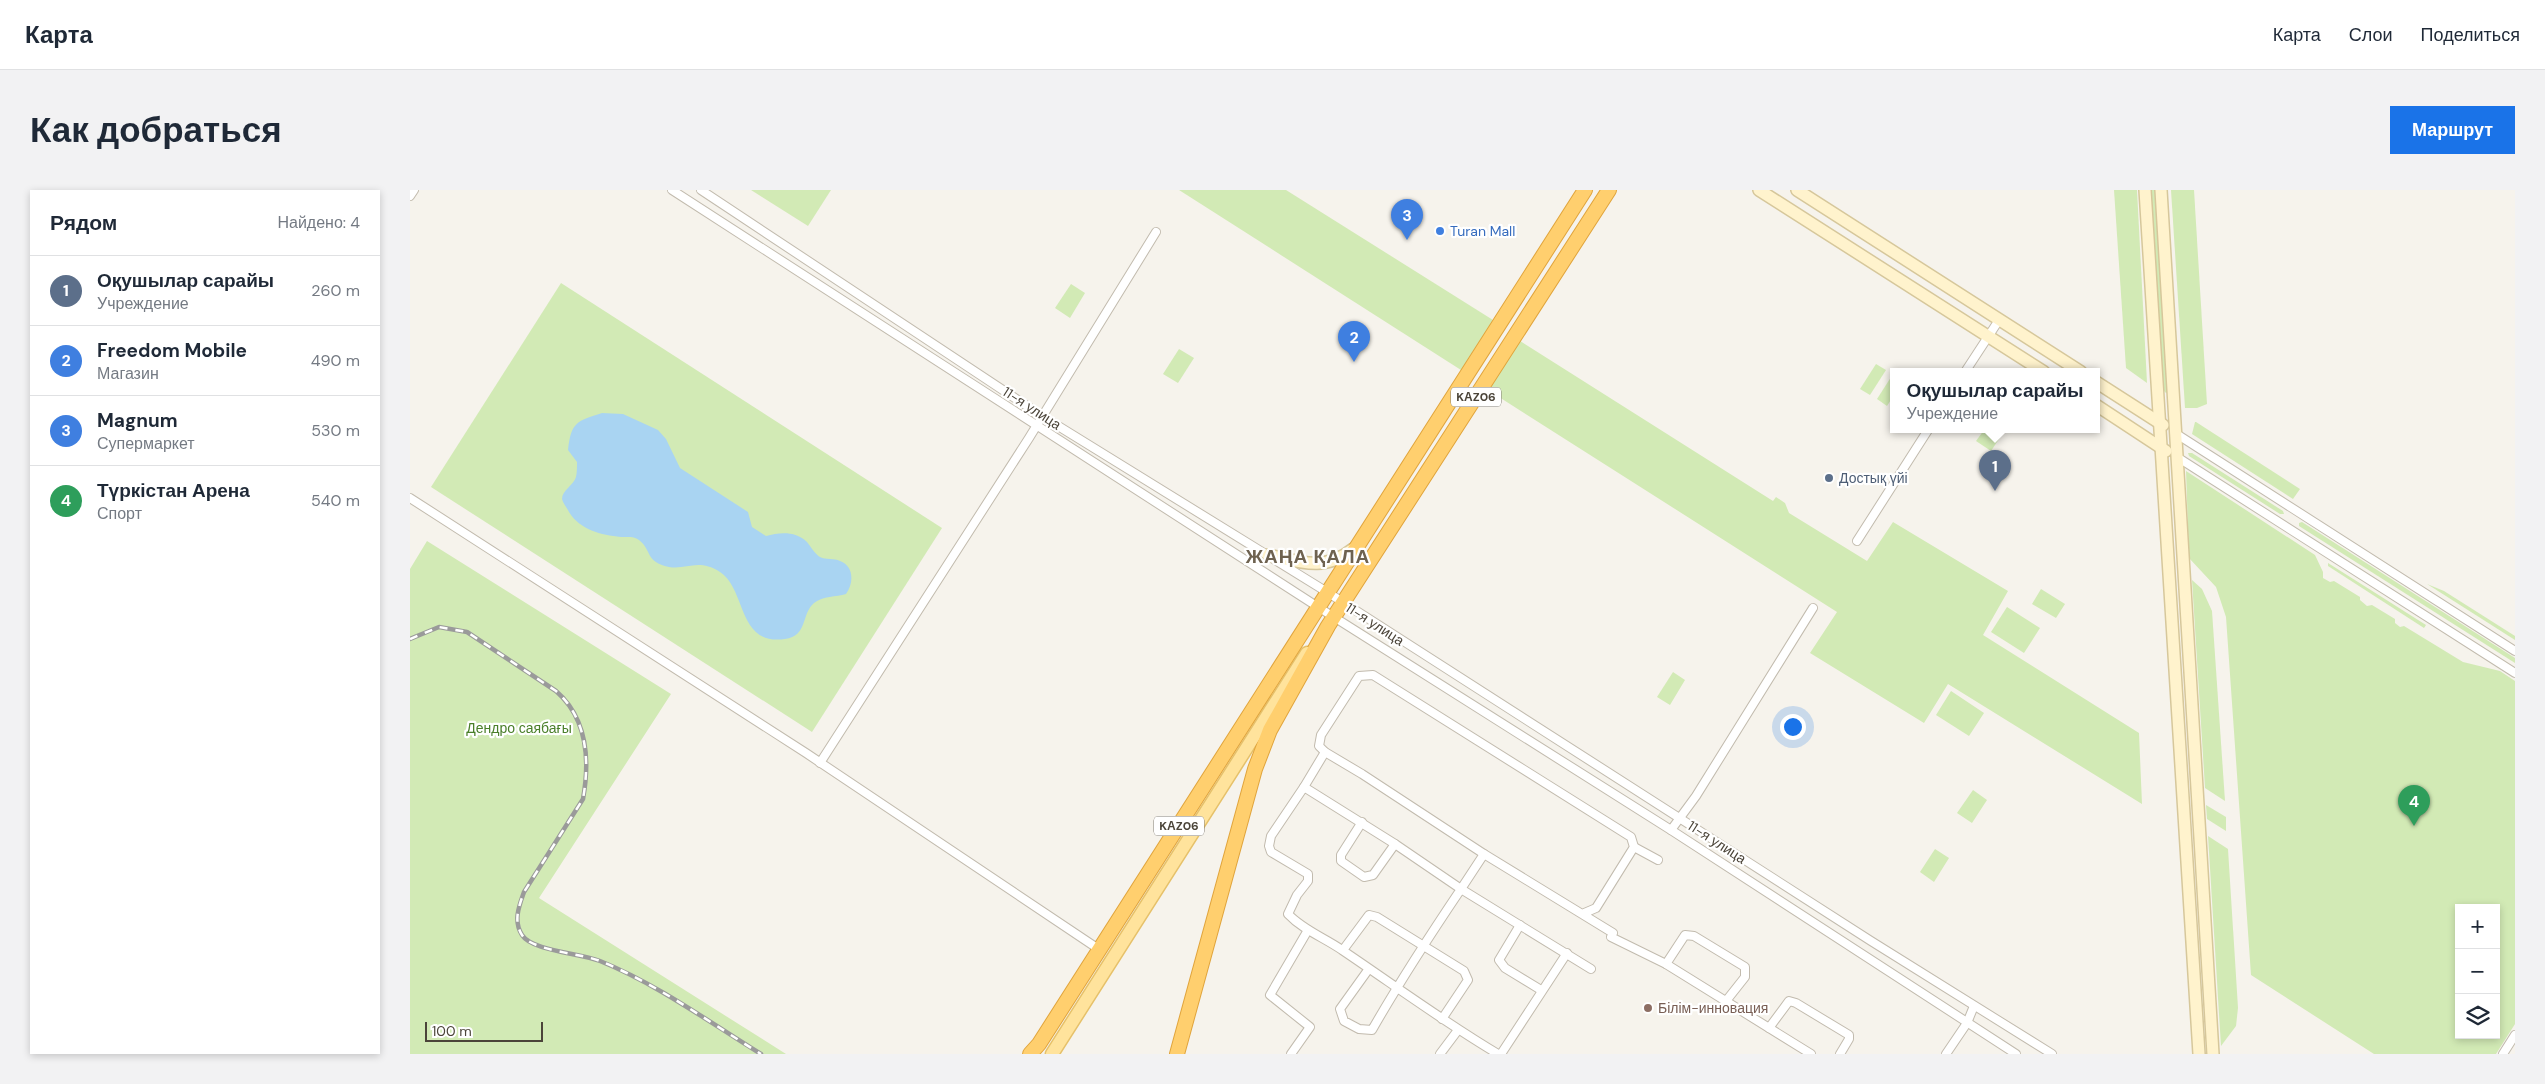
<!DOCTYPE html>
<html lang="ru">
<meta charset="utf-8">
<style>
body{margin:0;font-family:"DM Sans",sans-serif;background:#f2f2f3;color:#1f2937}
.controls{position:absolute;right:15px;bottom:15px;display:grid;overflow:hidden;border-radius:0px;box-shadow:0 2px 8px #0003}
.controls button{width:45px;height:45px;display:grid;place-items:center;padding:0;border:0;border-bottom:1px solid #e0e1e3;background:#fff;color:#1f2937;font:25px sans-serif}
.scale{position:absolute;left:15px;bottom:12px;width:118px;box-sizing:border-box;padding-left:5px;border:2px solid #4b4439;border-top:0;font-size:14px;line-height:18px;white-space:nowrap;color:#4b4439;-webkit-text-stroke:4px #fff;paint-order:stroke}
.you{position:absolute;left:1382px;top:536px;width:18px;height:18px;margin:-12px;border:4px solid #fff;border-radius:50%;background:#1a73e8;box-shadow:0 0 0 8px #1a73e833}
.badge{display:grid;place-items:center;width:32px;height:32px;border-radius:50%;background:#1a73e8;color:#fff;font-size:16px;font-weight:700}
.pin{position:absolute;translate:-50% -41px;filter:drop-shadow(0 1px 2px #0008)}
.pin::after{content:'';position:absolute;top:26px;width:18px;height:15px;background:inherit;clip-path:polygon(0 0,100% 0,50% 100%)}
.popup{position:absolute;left:1480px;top:178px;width:210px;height:65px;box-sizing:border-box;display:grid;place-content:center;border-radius:0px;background:#fff;filter:drop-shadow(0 1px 4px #0005);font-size:16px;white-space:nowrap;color:#747a83}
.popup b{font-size:19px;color:#1f2937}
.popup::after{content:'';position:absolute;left:50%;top:100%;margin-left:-10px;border:10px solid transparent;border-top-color:#fff}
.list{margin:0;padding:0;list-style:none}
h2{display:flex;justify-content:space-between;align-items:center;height:65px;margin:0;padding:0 20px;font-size:21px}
h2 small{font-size:16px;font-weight:400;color:#747a83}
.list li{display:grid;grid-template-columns:32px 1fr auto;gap:15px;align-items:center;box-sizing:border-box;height:70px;padding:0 20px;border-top:1px solid #e0e1e3}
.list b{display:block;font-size:19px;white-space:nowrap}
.list p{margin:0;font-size:16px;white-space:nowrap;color:#747a83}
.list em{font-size:16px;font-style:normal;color:#747a83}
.icon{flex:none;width:28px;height:28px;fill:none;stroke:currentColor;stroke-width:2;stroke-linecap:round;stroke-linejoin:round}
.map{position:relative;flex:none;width:2105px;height:864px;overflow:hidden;border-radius:0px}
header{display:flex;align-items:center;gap:30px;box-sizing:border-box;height:70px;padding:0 25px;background:#fff;border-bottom:1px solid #e0e1e3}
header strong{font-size:24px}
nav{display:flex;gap:28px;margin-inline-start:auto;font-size:18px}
.intro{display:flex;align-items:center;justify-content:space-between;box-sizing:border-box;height:120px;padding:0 30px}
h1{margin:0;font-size:35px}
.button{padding:12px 22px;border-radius:0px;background:#1a73e8;color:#fff;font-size:18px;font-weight:700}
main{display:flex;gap:30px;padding:0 30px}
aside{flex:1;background:#fff;border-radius:0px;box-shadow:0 2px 8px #0003}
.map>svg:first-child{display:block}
.green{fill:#d2eab5;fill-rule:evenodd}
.water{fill:#a9d4f2}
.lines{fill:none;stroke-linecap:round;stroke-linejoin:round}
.street-casing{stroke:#c2bbae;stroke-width:10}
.secondary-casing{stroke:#d6c79b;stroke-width:14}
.primary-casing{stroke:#e6c16a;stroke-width:15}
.highway-casing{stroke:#e0a43c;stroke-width:16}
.street{stroke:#fff;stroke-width:8}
.secondary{stroke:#fff3cd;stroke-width:11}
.primary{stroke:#ffe39c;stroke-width:12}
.highway{stroke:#ffcf6e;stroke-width:14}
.rail-casing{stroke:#9a9a9a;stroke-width:4.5}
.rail{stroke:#fff;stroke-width:2.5;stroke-dasharray:8;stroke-linecap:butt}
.shop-dot{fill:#3f7fe0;stroke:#fff;stroke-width:2}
.service-dot{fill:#5c6f8a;stroke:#fff;stroke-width:2}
.education-dot{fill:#8d6e63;stroke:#fff;stroke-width:2}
.labels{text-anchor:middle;stroke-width:4.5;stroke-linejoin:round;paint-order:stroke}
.shield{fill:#fff;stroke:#817c74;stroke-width:1}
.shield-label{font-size:12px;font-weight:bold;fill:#4b4439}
.shop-label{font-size:14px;fill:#366cbe;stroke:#fff;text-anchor:start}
.street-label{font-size:14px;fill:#4b4439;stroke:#fff}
.service-label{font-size:14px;fill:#4e5e75;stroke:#fff;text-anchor:start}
.park-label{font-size:14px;fill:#4a7f2a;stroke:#fff}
.education-label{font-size:14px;fill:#785e54;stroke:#fff;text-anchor:start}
.district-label{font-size:19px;font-weight:bold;letter-spacing:1px;fill:#6e6250;stroke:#fff}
</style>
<header>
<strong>Карта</strong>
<nav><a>Карта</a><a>Слои</a><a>Поделиться</a></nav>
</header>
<div class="intro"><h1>Как добраться</h1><a class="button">Маршрут</a></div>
<main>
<aside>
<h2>Рядом<small>Найдено: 4</small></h2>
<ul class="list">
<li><span class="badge" style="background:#5c6f8a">1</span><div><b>Оқушылар сарайы</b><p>Учреждение</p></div><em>260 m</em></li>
<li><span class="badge" style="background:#3f7fe0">2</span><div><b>Freedom Mobile</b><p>Магазин</p></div><em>490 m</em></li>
<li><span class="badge" style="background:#3f7fe0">3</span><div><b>Magnum</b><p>Супермаркет</p></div><em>530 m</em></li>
<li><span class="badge" style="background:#2e9e5b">4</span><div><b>Түркістан Арена</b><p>Спорт</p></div><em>540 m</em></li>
</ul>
</aside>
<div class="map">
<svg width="2105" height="864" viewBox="0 0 2105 864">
<rect width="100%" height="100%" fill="#f6f3ec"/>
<g class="green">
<path d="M 341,0 L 421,0 L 398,36 Z"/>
<path d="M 769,0 L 876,0 L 1083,130 L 1051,180 Z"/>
<path d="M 1704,0 L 1727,0 L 1737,193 L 1716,178 Z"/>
<path d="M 1741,0 L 1746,0 L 1758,202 L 1756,203 L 1754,201 Z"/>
<path d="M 1761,0 L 1784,0 L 1797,214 L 1787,218 L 1775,218 Z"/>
<path d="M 151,93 L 532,338 L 402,542 L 21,297 Z"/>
<path d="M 661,94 L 675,103 L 660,128 L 645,118 Z"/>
<path d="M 1107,149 L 1363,311 L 1366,307 L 1375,313 L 1379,323 L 1457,371 L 1483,332 L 1598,401 L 1573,445 L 1729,543 L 1732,614 L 1538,494 L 1514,533 L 1400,463 L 1427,422 L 1078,200 Z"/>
<path d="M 769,159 L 784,168 L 768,193 L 753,184 Z"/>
<path d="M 1466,174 L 1476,180 L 1460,205 L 1450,199 Z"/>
<path d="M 1483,184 L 1484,205 L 1477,216 L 1467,209 Z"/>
<path d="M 1785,232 L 1786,232 L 1890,299 L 1883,309 L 1782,244 Z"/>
<path d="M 1574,240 L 1595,240 L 1581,261 L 1566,251 Z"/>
<path d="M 1778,263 L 1782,263 L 1873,321 L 1874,324 L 1870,324 L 1779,266 Z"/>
<path d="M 1776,281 L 1905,365 L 1913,382 L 1913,388 L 1920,392 L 1924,391 L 1950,407 L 1950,410 L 1957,416 L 1962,415 L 1985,429 L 1985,433 L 1990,437 L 1994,436 L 2053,472 L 2090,481 L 2105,491 L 2105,834 L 2086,864 L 1964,864 L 1841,785 L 1816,427 L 1806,397 L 1779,368 ZM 2049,718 L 2086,718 L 2086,845 L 2049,845 Z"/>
<path d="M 1892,332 L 2105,468 L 2105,473 L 1889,336 L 1889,333 Z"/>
<path d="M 17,351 L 261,504 L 129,708 L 376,864 L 0,864 L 0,379 Z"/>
<path d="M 1918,373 L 2016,435 L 2014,438 L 1918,376 Z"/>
<path d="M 1782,390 L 1792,399 L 1802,421 L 1815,611 L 1795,598 Z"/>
<path d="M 2017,394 L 2034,401 L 2105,446 L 2105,450 Z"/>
<path d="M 1631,399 L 1655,414 L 1646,428 L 1622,414 Z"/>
<path d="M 1597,417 L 1630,438 L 1614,463 L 1581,442 Z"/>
<path d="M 1263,482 L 1275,490 L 1260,515 L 1247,507 Z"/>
<path d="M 1541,501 L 1574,523 L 1559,546 L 1526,525 Z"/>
<path d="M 1563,600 L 1577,610 L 1562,633 L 1547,623 Z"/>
<path d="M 1796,615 L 1816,627 L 1816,641 L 1797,629 Z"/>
<path d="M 1798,646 L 1818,659 L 1828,818 L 1826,836 L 1811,856 Z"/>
<path d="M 1525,659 L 1539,668 L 1524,692 L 1510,682 Z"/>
</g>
<path class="water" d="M 192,223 L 213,224 L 248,240 L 256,249 L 270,278 L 338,322 L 342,337 L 356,346 C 370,342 386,341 397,352 C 401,357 405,364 410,367 C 416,370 424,368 430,371 C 444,376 444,393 436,404 C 426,407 413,406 404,413 C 391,424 398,446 375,449 C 327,456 337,400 310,382 C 288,368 277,380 259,377 C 235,372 242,360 229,350 C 224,346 218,347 211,347 C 191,345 170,340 159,322 C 157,318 153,313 152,309 C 152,300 164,295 166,287 C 167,283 167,276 167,272 L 158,260 C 161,232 167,231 192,223 Z"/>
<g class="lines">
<defs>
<g id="street">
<path d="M 262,0 L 908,417 L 1261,640 L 1606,864"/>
<path d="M 291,0 L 632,226 L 917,402 L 1461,751 L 1642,864"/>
<path d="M 0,6 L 4,0"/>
<path d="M 1555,182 L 1589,130"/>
<path d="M 1765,243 L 2105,461"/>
<path d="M 1767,267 L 2105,483"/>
<path d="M 0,308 L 396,563 L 690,760"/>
<path d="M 1447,351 L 1518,240"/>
<path d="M 410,573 L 619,248 L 746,42"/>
<path d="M 894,597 L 915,562"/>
<path d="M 952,632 L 931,665 L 931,671 L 954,687 L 963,685 L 985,654"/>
<path d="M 1261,640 L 1286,606 L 1403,418"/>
<path d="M 1224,657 L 1248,670"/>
<path d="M 1074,664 L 1051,699 L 1181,779"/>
<path d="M 1172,724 L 1186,718 L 1224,657 L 1221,647 L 963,485 L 949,486 L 911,545 L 909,556 L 915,562 L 952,584 L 1074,664 L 1203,743"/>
<path d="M 1110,735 L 1089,770 L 1095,778 L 1131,800"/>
<path d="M 1201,747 L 1256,774 L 1401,864"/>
<path d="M 933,760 L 959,725 L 967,727 L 1054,781 L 1058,790 L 1032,829"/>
<path d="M 1256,774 L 1275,745 L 1284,746 L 1335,777 L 1335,787 L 1316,811"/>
<path d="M 958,780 L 930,819 L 934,831 L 949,839 L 962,840 C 990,791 1020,745 1051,699 L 985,654 L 894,597 L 861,646 L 859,656 L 861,662 L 898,684 L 898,691 L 887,705 L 878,724 C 893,740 915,748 932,760 C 984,795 1034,832 1088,864"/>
<path d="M 1359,838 L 1379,811 L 1386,813 L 1439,845 L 1439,849 L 1430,864"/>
<path d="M 881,864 L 900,837 L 860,805 L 898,740"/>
<path d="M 1030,864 L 1048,840"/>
<path d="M 1091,864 L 1157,763"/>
<path d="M 1536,864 L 1557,833 L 1564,816"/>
<path d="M 2093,864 L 2105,845"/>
</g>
<g id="secondary">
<path d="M 1349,0 L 1634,182"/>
<path d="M 1387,0 L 1671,182"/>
<path d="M 1735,0 L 1789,864"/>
<path d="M 1751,0 L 1803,864"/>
<path d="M 1686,192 L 1753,235"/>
<path d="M 1686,215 L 1756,261"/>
<path d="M 858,365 C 890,372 915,382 943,359"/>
</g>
<path id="primary" d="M 642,864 L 897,463"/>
<g id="highway">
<path d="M 620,864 L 629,854 L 1175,0"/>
<path d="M 767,864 L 845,579 L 860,540 L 918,436 L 1199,0"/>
</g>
</defs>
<use href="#street" class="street-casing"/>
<use href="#secondary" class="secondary-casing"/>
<use href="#primary" class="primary-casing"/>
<use href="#highway" class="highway-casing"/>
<use href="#street" class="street"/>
<use href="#secondary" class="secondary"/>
<use href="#primary" class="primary"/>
<use href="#highway" class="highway"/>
<defs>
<path id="rail" d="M 0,449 L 29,437 L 57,442 L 146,501 C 177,528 180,570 173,609 L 114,702 C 109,716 103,731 112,745 C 122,761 170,763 190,771 C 247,794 299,832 351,864"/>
</defs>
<use href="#rail" class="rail-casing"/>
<use href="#rail" class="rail"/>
</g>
<circle class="shop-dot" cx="1030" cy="41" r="5"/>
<circle class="service-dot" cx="1419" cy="288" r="5"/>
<circle class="education-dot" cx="1238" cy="818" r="5"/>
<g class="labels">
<g class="shield">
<rect x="1041" y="197.5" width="50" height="19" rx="4"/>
<rect x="744" y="626.5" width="50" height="19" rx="4"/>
</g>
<g class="shield-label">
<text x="1066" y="211">KАZ06</text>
<text x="769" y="640">KАZ06</text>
</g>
<g class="shop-label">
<text x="1040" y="46">Turan Mall</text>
</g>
<g class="street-label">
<text transform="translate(622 218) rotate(33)" y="5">11-я улица</text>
<text transform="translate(965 434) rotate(33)" y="5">11-я улица</text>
<text transform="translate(1307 652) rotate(33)" y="5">11-я улица</text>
</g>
<g class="service-label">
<text x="1429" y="293">Достық үйі</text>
</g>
<g class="park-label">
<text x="109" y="543">Дендро саябағы</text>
</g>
<g class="education-label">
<text x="1248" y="823">Білім-инновация</text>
</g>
<g class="district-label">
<text x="898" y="373">ЖАҢА ҚАЛА</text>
</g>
</g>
</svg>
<div class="controls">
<button>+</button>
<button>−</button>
<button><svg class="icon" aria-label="layers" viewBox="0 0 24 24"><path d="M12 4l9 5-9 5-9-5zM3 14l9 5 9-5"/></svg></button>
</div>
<div class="scale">100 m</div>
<div class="you"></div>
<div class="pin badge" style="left:1585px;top:301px;background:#5c6f8a">1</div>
<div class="popup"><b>Оқушылар сарайы</b>Учреждение</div>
<div class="pin badge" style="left:944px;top:172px;background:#3f7fe0">2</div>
<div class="pin badge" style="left:997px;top:50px;background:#3f7fe0">3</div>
<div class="pin badge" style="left:2004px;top:636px;background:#2e9e5b">4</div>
</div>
</main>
